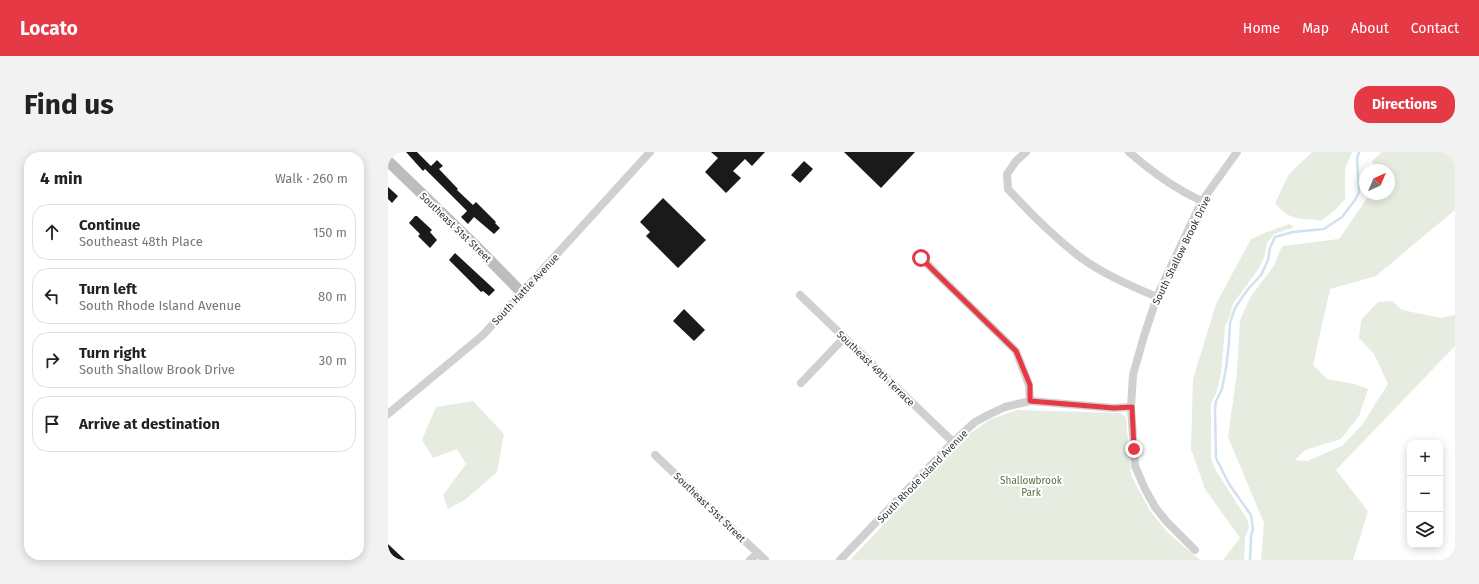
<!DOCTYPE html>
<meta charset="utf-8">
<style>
body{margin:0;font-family:"Fira Sans",sans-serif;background:#f2f2f2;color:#222}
.controls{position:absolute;right:12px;bottom:12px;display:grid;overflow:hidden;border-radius:8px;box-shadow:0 2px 10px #0003}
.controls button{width:36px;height:36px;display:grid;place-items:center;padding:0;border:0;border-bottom:1px solid #e0e0e0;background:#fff;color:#222;font:20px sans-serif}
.compass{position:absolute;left:971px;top:12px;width:36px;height:36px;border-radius:50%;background:#fff;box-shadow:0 2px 10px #0003;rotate:44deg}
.stop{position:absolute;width:12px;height:12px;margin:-9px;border:3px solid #e63946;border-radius:50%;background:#fff}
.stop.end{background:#e63946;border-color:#fff;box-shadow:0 1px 4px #0008}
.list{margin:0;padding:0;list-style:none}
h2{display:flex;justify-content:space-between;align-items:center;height:52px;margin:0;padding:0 16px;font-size:17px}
h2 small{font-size:13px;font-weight:400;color:#767676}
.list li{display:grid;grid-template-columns:26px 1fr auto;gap:12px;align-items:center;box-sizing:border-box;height:56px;margin:0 8px 8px;padding:0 8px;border:1px solid #e0e0e0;border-radius:16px}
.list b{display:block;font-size:15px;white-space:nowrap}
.list p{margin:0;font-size:13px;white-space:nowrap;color:#767676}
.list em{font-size:13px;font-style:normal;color:#767676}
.icon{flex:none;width:22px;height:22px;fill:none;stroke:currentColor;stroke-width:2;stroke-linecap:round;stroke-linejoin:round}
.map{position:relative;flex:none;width:1067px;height:408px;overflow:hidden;border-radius:16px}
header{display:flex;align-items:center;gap:24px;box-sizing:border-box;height:56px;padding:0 20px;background:#e63946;color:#fff}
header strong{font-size:19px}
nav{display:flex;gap:22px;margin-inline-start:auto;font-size:14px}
.intro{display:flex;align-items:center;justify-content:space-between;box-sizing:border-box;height:96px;padding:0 24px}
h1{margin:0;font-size:28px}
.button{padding:10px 18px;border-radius:16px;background:#e63946;color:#fff;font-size:14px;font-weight:700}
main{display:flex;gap:24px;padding:0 24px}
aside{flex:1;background:#fff;border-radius:16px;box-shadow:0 2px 10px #0003}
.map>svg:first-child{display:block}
.green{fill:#e6ecdf}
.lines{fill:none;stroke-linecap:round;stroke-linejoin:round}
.stream{stroke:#cfe2ee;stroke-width:2.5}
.building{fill:#1a1a1a}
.street{stroke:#d0d0d0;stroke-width:8}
.secondary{stroke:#bdbdbd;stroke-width:11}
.route{stroke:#e63946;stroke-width:5}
.labels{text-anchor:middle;stroke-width:4;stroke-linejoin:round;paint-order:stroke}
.street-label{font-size:10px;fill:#333;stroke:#fff}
.park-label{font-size:10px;fill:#56703f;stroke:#fff}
</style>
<header>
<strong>Locato</strong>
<nav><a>Home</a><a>Map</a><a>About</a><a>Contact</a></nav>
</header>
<div class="intro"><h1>Find us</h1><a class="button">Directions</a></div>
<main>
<aside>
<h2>4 min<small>Walk · 260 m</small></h2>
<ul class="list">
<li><svg class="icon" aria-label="ahead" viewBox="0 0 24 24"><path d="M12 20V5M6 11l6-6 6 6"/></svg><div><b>Continue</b><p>Southeast 48th Place</p></div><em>150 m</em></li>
<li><svg class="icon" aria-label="left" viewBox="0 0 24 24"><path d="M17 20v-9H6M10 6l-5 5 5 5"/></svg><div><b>Turn left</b><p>South Rhode Island Avenue</p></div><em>80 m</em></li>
<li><svg class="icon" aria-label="right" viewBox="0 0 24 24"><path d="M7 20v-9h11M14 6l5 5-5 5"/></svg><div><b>Turn right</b><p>South Shallow Brook Drive</p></div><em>30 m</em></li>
<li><svg class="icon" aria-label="arrive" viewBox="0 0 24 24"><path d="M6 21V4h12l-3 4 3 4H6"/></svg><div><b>Arrive at destination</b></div></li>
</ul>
</aside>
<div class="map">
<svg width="1067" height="408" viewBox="0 0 1067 408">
<rect width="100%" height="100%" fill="#fff"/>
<g class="green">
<path d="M 924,0 L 964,0 L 957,17 L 957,47 L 947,58 L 933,69 C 911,65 902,70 887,51 L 901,22 Z"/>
<path d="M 994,0 L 1067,0 L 1067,58 L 988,124 L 942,137 L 925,213 L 939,227 L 966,232 L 980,237 L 971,264 L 953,287 L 917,298 L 907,308 L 919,309 L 954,294 L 974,273 L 1000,232 L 986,202 L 971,186 L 973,168 L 990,150 L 1004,149 L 1014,158 L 1053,166 L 1067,163 L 1067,194 L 948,318 L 980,359 L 965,408 L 873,408 L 876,371 L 840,285 L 849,220 L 852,168 L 863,144 L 886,114 L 894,94 L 951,87 L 982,42 L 1001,42 L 1001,18 L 986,18 L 984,9 Z"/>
<path d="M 901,72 L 905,74 L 904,76 L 886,82 L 879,91 L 876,106 L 869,119 L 844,153 L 843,161 L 837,175 L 833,221 L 828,242 L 823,251 L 823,306 L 828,319 L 859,367 L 861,375 L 857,386 L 856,408 L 835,408 L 852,386 L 817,337 L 803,297 L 805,227 L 828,152 L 863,87 L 879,80 Z"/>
<path d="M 85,249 L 116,282 L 109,320 L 78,347 L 60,357 L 55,343 L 78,312 L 69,297 L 45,306 L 34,288 L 48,255 Z"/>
<path d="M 629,258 L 733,261 L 738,265 L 743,323 L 762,359 L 781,382 L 812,408 L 464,408 L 463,407 L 581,282 L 603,267 Z"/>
</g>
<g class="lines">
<path class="stream" d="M 862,408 L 863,384 L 865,377 L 863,363 L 841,332 L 828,306 L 827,256 L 828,249 L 834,237 L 838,216 L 841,191 L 842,171 L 847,156 L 860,137 L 873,123 L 880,108 L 882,96 L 887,85 L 905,80 L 936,77 L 954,65 L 967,48 L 971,40 L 969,7 L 971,0"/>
</g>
<g class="building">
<path d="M 18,0 L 29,0 L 43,14 L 49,8 L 55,14 L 51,17 L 70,37 L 69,38 L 85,53 L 88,50 L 108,70 L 107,71 L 112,76 L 106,82 L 86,65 L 80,72 L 73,65 L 79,59 L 37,17 L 35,19 Z"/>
<path d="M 323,0 L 377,0 L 364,14 L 357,7 L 345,19 L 353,26 L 338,41 L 317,20 L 330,6 Z"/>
<path d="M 456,0 L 527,0 L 493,36 Z"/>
<path d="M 416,9 L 425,17 L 412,31 L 403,23 Z"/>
<path d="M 0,35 L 10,44 L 4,51 L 0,47 Z"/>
<path d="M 275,46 L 318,88 L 290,116 L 258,84 L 262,80 L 252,70 Z"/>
<path d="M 27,64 L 29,64 L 44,78 L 42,80 L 49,88 L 42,96 L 30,84 L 32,82 L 21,71 Z"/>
<path d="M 67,101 L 107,138 L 101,144 L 95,139 L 93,140 L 61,108 Z"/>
<path d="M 296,157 L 317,178 L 306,189 L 285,169 Z"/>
<path d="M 0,392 L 17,408 L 0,408 Z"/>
</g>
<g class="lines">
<g class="street">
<path d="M 638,0 L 628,9 L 619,22 L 620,37 C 642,61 666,85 692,105 C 715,122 743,134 769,145"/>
<path d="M 741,0 C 764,20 787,37 814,49"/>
<path d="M 533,105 L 547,120 L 628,199 L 641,233 L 642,249"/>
<path d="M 412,143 L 565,290"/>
<path d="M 413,231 L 456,186"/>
<path d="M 0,262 L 95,183 L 262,0"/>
<path d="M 267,303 L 377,408"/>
<path d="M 807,398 L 779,370 L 767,355 L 757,337 L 747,314 L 743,255 L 745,223 L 756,184 L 769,145 L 776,129 L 814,49 L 849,0"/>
<path d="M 362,408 L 370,401"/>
<path d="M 452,408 L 565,290 L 587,270 L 602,262 L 617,255 L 642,249 L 726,256 L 743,255"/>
</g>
<path class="secondary" d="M 0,9 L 88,94 L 134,141"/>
</g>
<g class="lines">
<path class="route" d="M 533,106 L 547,120 L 628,199 L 642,233 L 642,249 L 726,256 L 744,255 L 746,297"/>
</g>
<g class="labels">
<g class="street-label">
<text transform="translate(68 75) rotate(44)" y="4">Southeast 51st Street</text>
<text transform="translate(793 98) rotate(-64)" y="4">South Shallow Brook Drive</text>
<text transform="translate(137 137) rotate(-47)" y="4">South Hattie Avenue</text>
<text transform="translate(488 216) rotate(44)" y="4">Southeast 49th Terrace</text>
<text transform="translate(534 324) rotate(-46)" y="4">South Rhode Island Avenue</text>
<text transform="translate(322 355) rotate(44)" y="4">Southeast 51st Street</text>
</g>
<g class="park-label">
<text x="643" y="332">Shallowbrook<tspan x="643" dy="12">Park</tspan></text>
</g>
</g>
</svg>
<div class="controls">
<button>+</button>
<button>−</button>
<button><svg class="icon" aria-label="layers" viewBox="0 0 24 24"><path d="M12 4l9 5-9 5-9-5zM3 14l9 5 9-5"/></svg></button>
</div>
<svg class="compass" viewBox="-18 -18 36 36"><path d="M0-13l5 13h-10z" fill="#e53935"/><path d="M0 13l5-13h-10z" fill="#767676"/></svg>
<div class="stop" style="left:533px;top:106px"></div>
<div class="stop end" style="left:746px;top:297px"></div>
</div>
</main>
